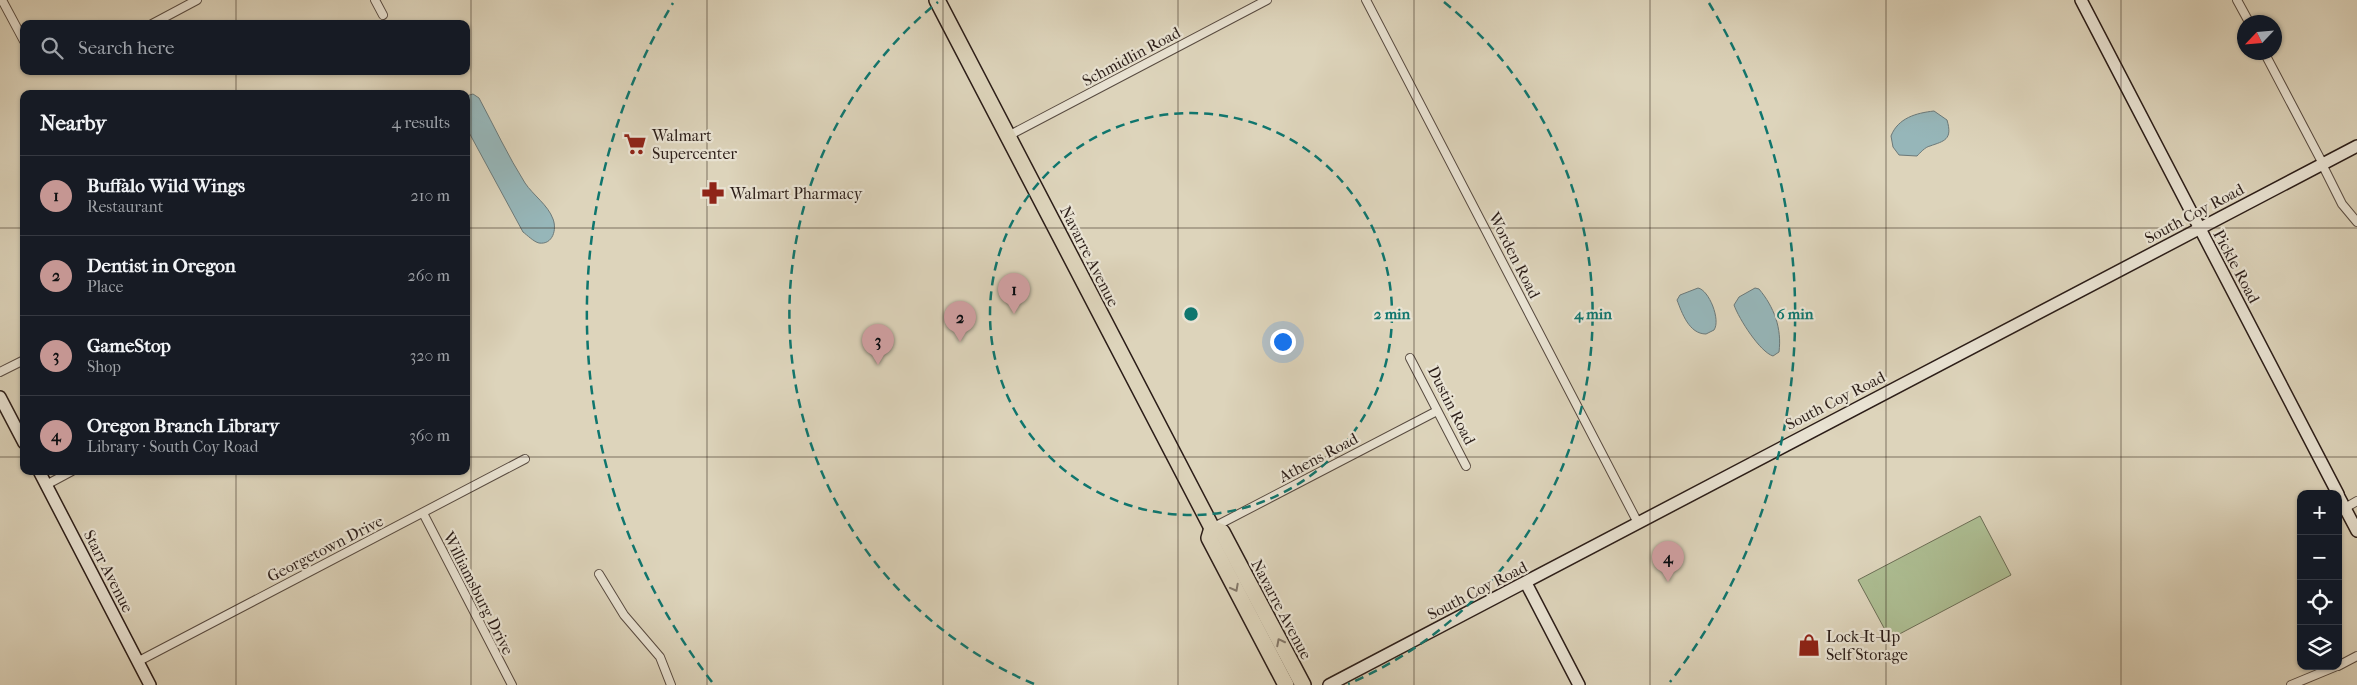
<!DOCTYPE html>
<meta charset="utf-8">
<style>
body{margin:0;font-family:"IM FELL French Canon",serif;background:#20242c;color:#f1f3f6}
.controls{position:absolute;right:15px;bottom:15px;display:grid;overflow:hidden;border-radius:10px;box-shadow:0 1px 4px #0004}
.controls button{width:45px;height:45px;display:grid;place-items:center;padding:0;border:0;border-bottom:1px solid #363941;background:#171b24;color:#f1f3f6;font:25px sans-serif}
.compass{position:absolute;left:2237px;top:15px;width:45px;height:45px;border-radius:50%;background:#171b24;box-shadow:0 1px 4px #0004;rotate:244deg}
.you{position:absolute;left:1282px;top:341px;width:18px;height:18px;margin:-12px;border:4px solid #fff;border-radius:50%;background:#1a73e8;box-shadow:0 0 0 8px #1a73e833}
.badge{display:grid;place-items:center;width:32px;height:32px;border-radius:50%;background:#c59692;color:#111;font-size:16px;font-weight:700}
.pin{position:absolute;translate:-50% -41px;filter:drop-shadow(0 1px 2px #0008)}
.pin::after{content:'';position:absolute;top:26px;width:18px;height:15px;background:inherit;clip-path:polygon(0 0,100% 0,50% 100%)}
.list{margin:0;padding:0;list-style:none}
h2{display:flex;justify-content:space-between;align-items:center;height:65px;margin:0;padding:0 20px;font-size:21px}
h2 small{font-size:16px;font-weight:400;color:#9ea1a6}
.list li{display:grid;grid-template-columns:32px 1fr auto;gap:15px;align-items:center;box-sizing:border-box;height:80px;padding:0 20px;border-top:1px solid #363941}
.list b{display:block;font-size:19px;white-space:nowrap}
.list p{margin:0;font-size:16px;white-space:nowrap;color:#9ea1a6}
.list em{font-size:16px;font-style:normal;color:#9ea1a6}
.icon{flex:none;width:28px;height:28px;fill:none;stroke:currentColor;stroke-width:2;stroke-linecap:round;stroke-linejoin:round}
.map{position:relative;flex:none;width:2357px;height:685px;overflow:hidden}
.search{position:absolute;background:#171b24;box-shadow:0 1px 4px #0004;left:20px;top:20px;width:450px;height:55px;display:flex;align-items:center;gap:12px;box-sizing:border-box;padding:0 18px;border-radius:10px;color:#9ea1a6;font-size:19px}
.panel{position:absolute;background:#171b24;box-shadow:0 1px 4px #0004;left:20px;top:90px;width:450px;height:385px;border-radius:10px}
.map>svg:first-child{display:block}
.green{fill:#adbe93;stroke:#6c6e56}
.water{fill:#96b6b9;stroke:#6b7979}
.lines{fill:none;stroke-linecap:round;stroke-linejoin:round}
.street-casing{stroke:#584b41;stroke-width:10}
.secondary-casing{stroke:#2b1d18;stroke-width:14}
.highway-casing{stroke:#2b1d18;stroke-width:18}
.street{stroke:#e9e3d3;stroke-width:8}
.secondary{stroke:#e9e3d3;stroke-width:11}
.highway{stroke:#ddd4bb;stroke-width:15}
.oneway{stroke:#84786a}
.grid{fill:none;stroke:#2b1d18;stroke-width:1;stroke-opacity:0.55}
.ring{fill:none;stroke:#0f766e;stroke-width:2.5;stroke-dasharray:9 6}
.labels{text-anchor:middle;stroke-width:4.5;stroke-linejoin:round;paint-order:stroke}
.street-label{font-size:16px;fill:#2b1d18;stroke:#e9e3d3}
.poi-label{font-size:16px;fill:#2b1d18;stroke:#e9e3d3;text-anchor:start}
.centre{fill:#0f766e;stroke:#e9e3d3;stroke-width:2.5}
.ring-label{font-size:15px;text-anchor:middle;font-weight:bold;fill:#0f766e;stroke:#e9e3d3;stroke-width:4.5;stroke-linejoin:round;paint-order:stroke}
</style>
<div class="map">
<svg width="2357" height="685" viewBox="0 0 2357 685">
<rect width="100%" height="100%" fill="#ddd4bb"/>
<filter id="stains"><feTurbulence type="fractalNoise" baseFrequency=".004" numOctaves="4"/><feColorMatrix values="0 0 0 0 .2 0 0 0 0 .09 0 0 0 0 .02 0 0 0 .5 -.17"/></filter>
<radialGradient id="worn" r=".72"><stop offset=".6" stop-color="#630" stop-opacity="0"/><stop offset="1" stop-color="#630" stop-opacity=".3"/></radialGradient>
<path class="green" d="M 1980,516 L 2011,575 L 1890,639 L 1858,580 Z"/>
<g class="water">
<path d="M 473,94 L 479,98 C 494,126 508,156 525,183 C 533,195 548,205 553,219 C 557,229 553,245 539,243 C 534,242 527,235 523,232 L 466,127 L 466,96 Z"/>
<path d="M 1934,111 L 1947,120 C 1953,140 1944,141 1930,146 C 1925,147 1920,153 1917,156 L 1899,155 L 1893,147 L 1891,136 C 1898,118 1916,113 1934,111 Z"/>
<path d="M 1698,288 C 1709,290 1721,320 1714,330 L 1706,334 C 1689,334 1682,313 1677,300 L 1680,295 Z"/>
<path d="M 1755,288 L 1759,289 C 1774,307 1782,328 1779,352 L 1773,356 C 1760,352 1739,319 1734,305 L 1739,297 Z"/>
</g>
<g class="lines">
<defs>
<g id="street">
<path d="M 2,0 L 24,41"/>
<path d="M 375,0 L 383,15"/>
<path d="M 1366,0 L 1638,523"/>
<path d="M 2237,0 L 2249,22"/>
<path d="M 152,24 L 197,0"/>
<path d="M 2264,52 L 2323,164"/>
<path d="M 1008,136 L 1267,0"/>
<path d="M 2322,164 L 2342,204 L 2357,222"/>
<path d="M 1410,358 L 1466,466"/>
<path d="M 0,372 L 24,360"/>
<path d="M 46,485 L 72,471"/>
<path d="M 2345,508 L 2357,501"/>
<path d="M 423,513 L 512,685"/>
<path d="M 1212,528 L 1437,411"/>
<path d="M 599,574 L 624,615 L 660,657 L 671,685"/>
<path d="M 137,662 L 525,459"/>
<path d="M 2338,666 L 2357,656"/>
<path d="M 2291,685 L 2337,666"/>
</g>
<g id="secondary">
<path d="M 2081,0 L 2338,494"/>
<path d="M 0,397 L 24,443"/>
<path d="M 39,471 L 150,685"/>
<path d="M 2338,495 L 2357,531"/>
<path d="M 1526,583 L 1579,685"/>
<path d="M 1329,685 L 2357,146"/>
</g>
<g id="highway">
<path d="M 937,0 L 1212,528 L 1222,532 L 1303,685"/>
<path d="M 1212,528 L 1209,538 L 1286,685"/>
</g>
</defs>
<use href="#street" class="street-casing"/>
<use href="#secondary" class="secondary-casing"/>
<use href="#highway" class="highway-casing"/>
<use href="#street" class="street"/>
<use href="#secondary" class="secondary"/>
<use href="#highway" class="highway"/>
</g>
<defs><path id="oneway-chevron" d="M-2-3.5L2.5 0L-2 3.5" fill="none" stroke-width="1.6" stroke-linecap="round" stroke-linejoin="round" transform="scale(1.25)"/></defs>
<g class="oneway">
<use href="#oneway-chevron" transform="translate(1235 588) rotate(62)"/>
<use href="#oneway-chevron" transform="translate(1280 642) rotate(-117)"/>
</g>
<path class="grid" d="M 236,0 L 236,24M 471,0 L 471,685M 707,0 L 707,685M 943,0 L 943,685M 1178,0 L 1178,685M 1414,0 L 1414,685M 1650,0 L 1650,685M 1886,0 L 1886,685M 2121,0 L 2121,685M 236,71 L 236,94M 0,228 L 24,228M 466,228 L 2357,228M 0,457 L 24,457M 466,457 L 2357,457M 236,471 L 236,685"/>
<g class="ring">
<circle cx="1191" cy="314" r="201"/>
<path d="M1034 684A402 402 0 0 1 938 2M1444 2A402 402 0 0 1 1348 684"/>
<path d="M712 682A604 604 0 0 1 673 3M1709 3A604 604 0 0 1 1670 682"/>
</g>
<defs>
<symbol id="supermarket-bare" viewBox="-9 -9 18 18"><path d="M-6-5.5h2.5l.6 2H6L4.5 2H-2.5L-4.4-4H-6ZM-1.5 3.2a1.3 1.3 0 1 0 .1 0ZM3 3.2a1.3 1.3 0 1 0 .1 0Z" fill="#8f2418" stroke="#e9e3d3" stroke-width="2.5" paint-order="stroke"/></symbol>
<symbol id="pharmacy-bare" viewBox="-9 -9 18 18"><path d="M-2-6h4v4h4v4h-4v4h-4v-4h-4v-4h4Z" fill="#8f2418" stroke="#e9e3d3" stroke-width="2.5" paint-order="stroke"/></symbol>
<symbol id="shop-bare" viewBox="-9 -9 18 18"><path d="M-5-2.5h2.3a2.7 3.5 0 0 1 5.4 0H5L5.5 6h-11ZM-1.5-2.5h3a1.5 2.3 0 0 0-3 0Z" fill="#8f2418" stroke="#e9e3d3" stroke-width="2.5" paint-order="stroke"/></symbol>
</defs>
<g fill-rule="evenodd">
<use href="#supermarket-bare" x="619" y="128" width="32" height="32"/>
<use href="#pharmacy-bare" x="697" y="177" width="32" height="32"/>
<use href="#shop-bare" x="1793" y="629" width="32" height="32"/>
</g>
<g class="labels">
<g class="street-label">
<text transform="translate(1131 56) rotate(-28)" y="6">Schmidlin Road</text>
<text transform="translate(2194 213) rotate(-28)" y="6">South Coy Road</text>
<text transform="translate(1515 255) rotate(63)" y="6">Worden Road</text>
<text transform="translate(1090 256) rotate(63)" y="6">Navarre Avenue</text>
<text transform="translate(2237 266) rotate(62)" y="6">Pickle Road</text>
<text transform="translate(1835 400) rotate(-27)" y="6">South Coy Road</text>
<text transform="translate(1452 405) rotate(63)" y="6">Dustin Road</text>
<text transform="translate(1318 457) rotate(-28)" y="6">Athens Road</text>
<text transform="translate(325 548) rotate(-27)" y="6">Georgetown Drive</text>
<text transform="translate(109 571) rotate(63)" y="6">Starr Avenue</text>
<text transform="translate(1477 590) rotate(-27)" y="6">South Coy Road</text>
<text transform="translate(479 593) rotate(63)" y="6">Williamsburg Drive</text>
<text transform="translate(1282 609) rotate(62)" y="6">Navarre Avenue</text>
</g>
<g class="poi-label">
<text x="652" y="141">Walmart<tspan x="652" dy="18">Supercenter</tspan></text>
<text x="730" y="199">Walmart Pharmacy</text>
<text x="1826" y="642">Lock-It-Up<tspan x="1826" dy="18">Self Storage</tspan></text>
</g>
</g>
<circle cx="1191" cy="314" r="8" class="centre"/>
<g class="ring-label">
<text x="1392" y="319">2 min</text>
<text x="1593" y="319">4 min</text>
<text x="1795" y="319">6 min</text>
</g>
<rect width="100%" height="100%" filter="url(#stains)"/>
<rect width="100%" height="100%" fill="url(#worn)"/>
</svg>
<div class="controls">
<button>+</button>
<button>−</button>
<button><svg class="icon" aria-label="locate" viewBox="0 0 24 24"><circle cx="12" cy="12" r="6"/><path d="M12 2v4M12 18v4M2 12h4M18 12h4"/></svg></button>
<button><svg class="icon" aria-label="layers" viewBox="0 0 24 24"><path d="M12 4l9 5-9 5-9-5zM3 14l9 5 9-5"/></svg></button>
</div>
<svg class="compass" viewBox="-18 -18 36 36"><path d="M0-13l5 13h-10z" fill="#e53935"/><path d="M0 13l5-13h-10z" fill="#9ea1a6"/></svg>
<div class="you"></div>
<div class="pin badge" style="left:1014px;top:314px">1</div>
<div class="pin badge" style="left:960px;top:342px">2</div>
<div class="pin badge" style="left:878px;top:365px">3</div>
<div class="pin badge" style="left:1668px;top:582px">4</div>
<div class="search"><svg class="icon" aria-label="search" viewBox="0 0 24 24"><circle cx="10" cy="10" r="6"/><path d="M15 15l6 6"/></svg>Search here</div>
<section class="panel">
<h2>Nearby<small>4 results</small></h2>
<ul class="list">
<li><span class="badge">1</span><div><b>Buffalo Wild Wings</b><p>Restaurant</p></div><em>210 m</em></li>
<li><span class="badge">2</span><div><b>Dentist in Oregon</b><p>Place</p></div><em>260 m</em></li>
<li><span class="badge">3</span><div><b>GameStop</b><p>Shop</p></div><em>320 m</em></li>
<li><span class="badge">4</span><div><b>Oregon Branch Library</b><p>Library · South Coy Road</p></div><em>360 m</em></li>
</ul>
</section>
</div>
